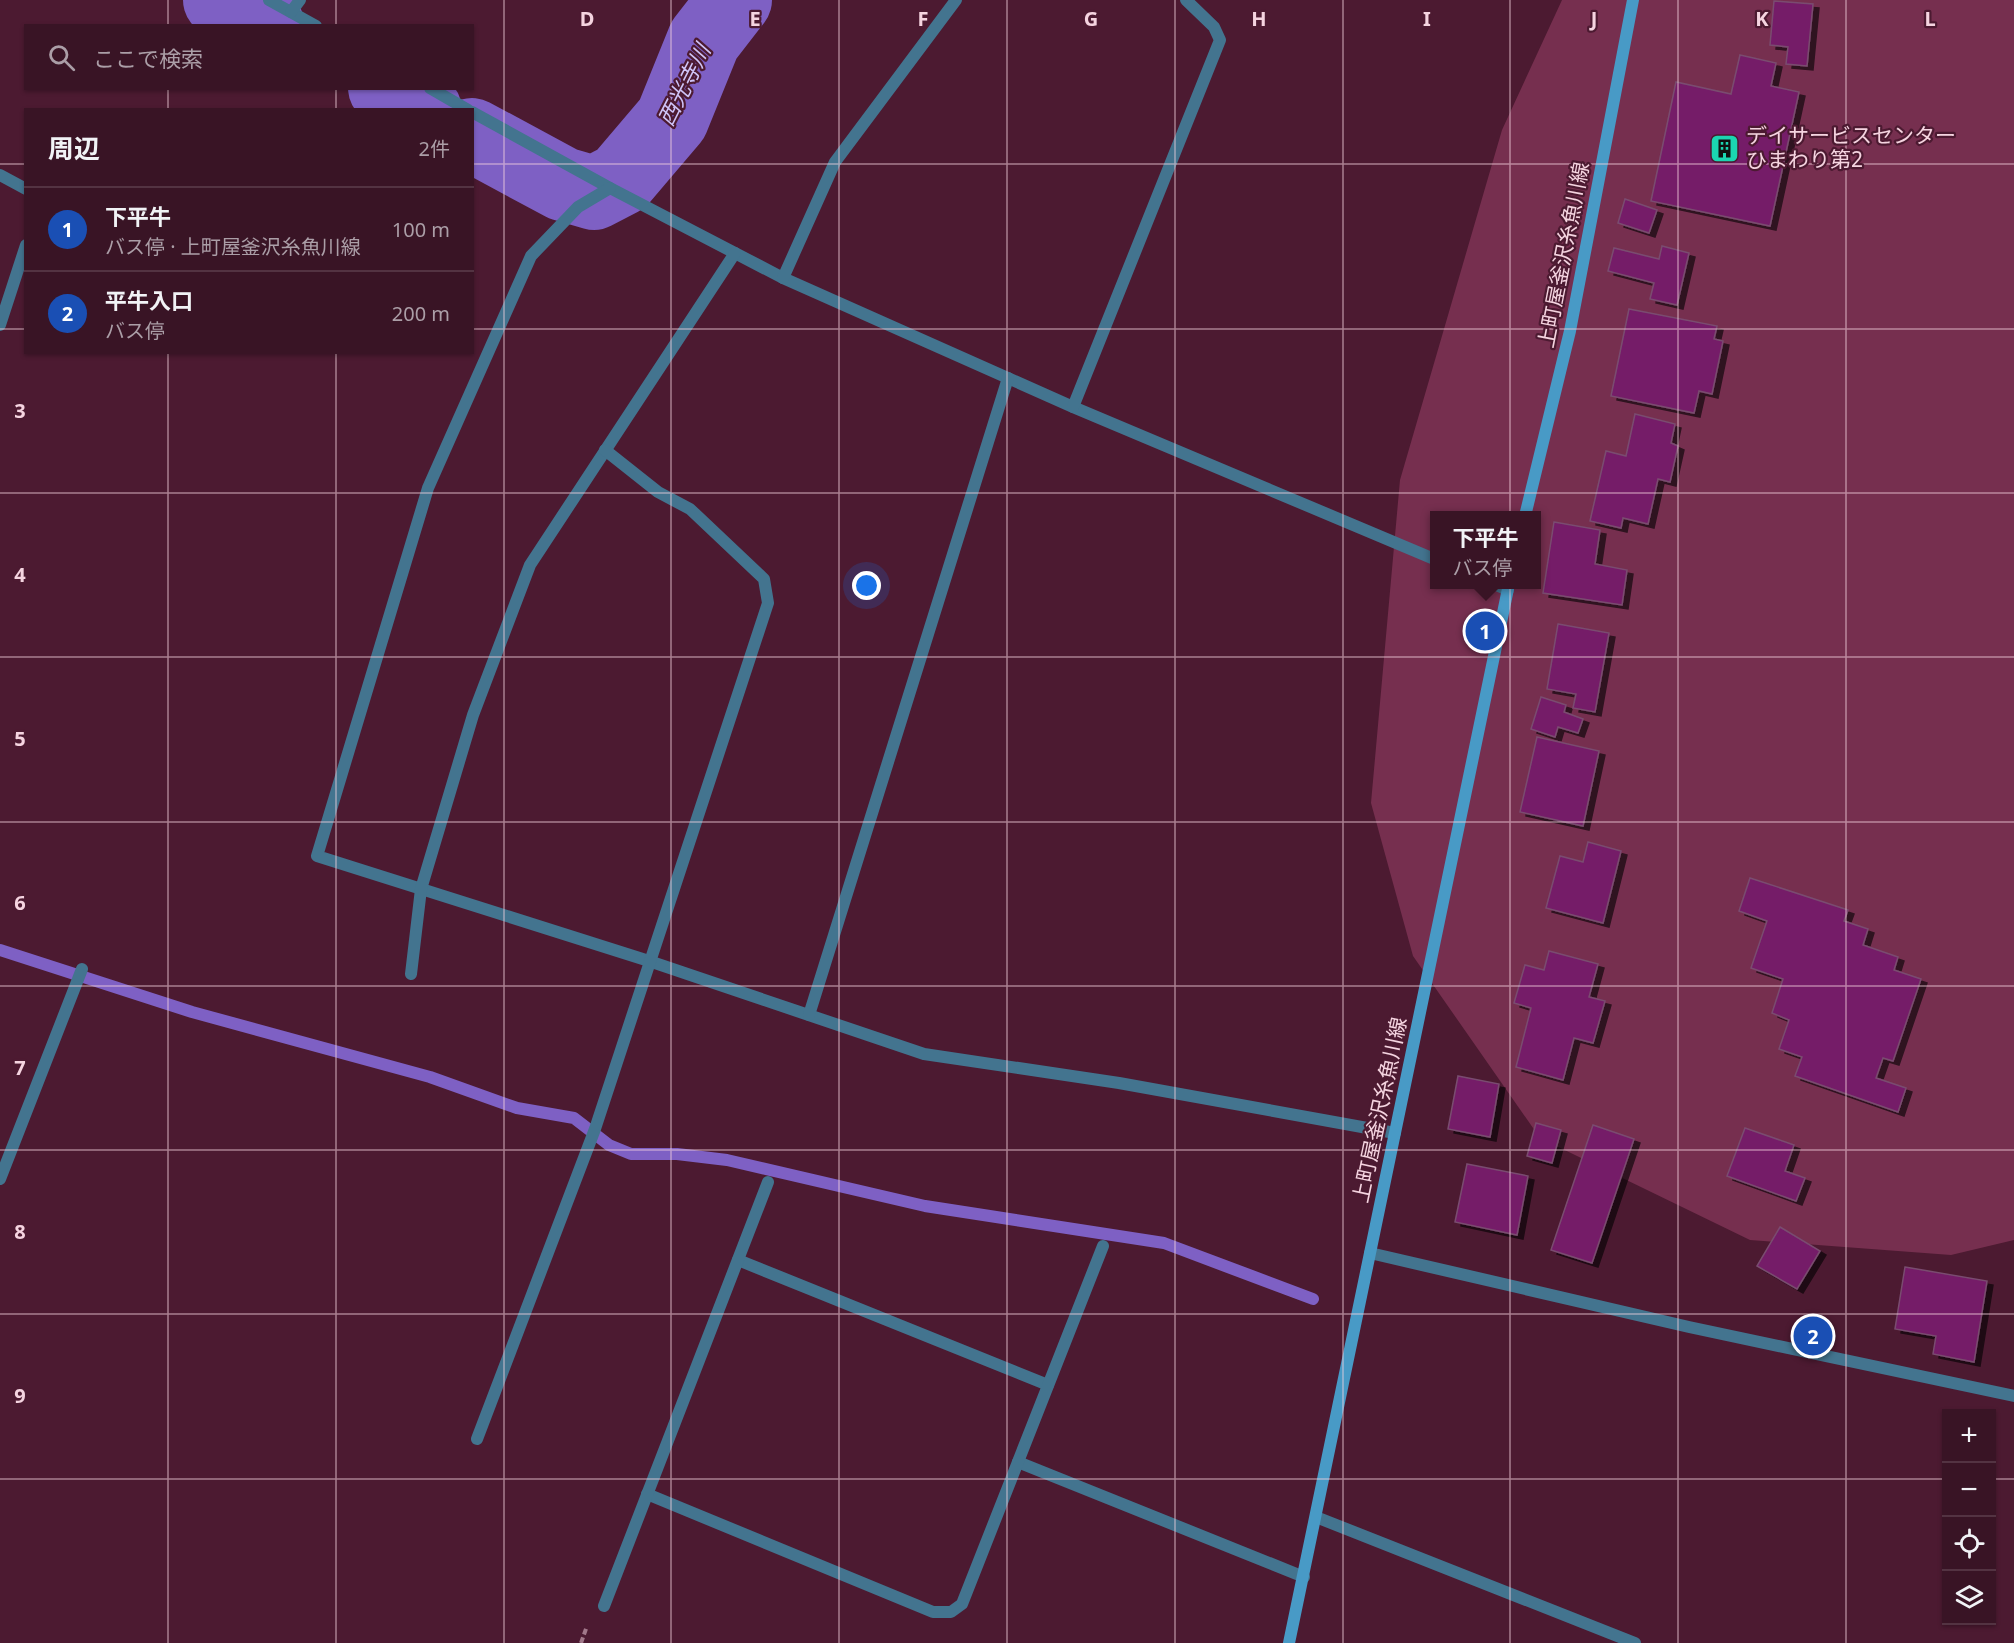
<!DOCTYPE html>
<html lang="ja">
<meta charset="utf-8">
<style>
body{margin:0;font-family:"Noto Sans","Noto Sans JP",sans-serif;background:#442132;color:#f1f3f6}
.controls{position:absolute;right:18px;bottom:18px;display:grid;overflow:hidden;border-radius:0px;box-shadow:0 2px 4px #0004}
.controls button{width:54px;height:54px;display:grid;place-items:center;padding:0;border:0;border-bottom:2px solid #533342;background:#391425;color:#f1f3f6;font:30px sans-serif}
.you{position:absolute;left:867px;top:586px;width:21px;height:21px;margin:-15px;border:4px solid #fff;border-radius:50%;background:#1a73e8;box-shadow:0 0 0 9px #1a73e833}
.badge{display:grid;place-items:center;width:39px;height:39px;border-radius:50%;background:#0b8043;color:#fff;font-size:20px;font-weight:700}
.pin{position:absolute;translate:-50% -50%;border:3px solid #fff;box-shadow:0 2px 6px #0006}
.popup{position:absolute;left:1430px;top:511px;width:111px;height:78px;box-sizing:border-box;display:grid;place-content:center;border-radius:0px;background:#391425;filter:drop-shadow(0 2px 4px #0005);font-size:20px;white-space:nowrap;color:#ab9ea7}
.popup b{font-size:22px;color:#f1f3f6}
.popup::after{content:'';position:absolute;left:50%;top:100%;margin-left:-12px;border:12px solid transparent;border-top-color:#391425}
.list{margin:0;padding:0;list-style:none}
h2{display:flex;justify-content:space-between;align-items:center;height:78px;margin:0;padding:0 24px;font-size:26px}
h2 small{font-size:20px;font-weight:400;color:#ab9ea7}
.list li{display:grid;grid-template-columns:39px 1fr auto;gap:18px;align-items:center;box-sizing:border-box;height:84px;padding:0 24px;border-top:2px solid #533342}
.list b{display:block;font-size:22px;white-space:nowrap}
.list p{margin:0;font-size:20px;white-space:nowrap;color:#ab9ea7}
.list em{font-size:20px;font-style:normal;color:#ab9ea7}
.icon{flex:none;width:33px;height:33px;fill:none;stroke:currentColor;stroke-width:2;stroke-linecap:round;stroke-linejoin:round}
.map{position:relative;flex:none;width:2014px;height:1643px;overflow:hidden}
.search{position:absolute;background:#391425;box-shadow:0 2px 4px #0004;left:24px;top:24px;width:450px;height:66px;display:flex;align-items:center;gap:15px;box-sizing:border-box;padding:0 21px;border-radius:0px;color:#ab9ea7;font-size:22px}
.panel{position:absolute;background:#391425;box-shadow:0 2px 4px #0004;left:24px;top:108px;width:450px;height:246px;border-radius:0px}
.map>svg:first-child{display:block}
.green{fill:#762f4f;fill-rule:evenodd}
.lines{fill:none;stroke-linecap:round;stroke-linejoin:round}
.stream{stroke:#7e60c4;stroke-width:12}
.river{stroke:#7e60c4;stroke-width:74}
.building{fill:#751b68;stroke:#7a4c70;stroke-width:1.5;filter:url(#shadow)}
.path{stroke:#a1788a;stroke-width:4;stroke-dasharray:6 3;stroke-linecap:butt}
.street{stroke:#43748f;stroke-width:12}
.secondary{stroke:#489ac6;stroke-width:12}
.grid{fill:none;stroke:#f5d4e0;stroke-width:1.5;stroke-opacity:0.55}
.labels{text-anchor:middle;stroke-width:4.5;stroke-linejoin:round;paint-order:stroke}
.poi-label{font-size:21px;fill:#f5d4e0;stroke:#4c1a31;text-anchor:start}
.street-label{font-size:21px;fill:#f5d4e0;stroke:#4c1a31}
.water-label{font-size:22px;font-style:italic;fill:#cfc4f8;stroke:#4c1a31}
.grid-label{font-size:20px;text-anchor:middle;font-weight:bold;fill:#f5d4e0;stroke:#4c1a31;stroke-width:4.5;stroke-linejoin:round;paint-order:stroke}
</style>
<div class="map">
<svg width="2014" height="1643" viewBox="0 0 2014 1643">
<defs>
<filter id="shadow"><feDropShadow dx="6" dy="4" stdDeviation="0" flood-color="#0009"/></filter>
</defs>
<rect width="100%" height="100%" fill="#4c1a31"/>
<path class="green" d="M 1562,0 L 2014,0 L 2014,1240 L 1951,1255 L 1750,1240 L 1540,1138 L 1413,956 L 1371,803 L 1400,480 L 1502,130 ZM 1434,516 L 1536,516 L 1536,584 L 1434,584 Z"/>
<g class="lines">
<path class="stream" d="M 0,950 L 192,1012 L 430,1077 L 517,1108 L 574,1118 L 609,1145 L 631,1154 L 677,1154 L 727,1160 L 925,1206 L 1164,1243 L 1313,1299"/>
<g class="river">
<path d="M 220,0 L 268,26"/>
<path d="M 385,88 L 425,110"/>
<path d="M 472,135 L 563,184 L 594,193 L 621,179 L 672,119 L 704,40 L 735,0"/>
</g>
</g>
<g class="building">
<path d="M 1774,1 L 1813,4 L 1807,66 L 1786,64 L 1788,47 L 1770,45 Z"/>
<path d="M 1740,55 L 1776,63 L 1771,86 L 1799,92 L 1770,226 L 1651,201 L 1676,82 L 1731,94 Z"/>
<path d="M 1625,199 L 1657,210 L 1649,233 L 1618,223 Z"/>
<path d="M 1662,246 L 1689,253 L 1677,305 L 1650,299 L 1654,283 L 1608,271 L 1614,248 L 1659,259 Z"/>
<path d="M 1629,309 L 1717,326 L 1714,339 L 1723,341 L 1712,394 L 1699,391 L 1694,413 L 1611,396 Z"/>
<path d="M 1635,414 L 1675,424 L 1671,443 L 1678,446 L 1670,482 L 1658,479 L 1648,524 L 1623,518 L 1621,528 L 1590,521 L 1606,451 L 1626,456 Z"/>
<path d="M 1554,522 L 1600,530 L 1595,564 L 1627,570 L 1622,605 L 1543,593 Z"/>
<path d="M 1558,624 L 1609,633 L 1595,712 L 1573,708 L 1576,694 L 1547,689 Z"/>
<path d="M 1541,697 L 1566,705 L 1564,712 L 1583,719 L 1578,733 L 1558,727 L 1555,737 L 1531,729 Z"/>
<path d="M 1537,737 L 1599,751 L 1583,826 L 1520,812 Z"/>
<path d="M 1588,842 L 1621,851 L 1603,923 L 1546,908 L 1560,856 L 1583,862 Z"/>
<path d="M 1750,878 L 1848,910 L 1844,921 L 1868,929 L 1863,945 L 1898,957 L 1894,970 L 1921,979 L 1893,1061 L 1883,1058 L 1876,1078 L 1906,1088 L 1898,1112 L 1795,1076 L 1802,1057 L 1779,1049 L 1789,1020 L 1772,1013 L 1783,979 L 1751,968 L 1767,921 L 1739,911 Z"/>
<path d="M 1549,951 L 1598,964 L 1589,997 L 1605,1001 L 1593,1043 L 1574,1038 L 1563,1080 L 1516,1067 L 1531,1008 L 1514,1003 L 1525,965 L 1544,970 Z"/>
<path d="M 1458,1076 L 1499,1084 L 1490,1137 L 1448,1129 Z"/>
<path d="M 1536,1123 L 1561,1130 L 1552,1163 L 1527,1156 Z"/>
<path d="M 1593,1125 L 1634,1139 L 1592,1263 L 1551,1250 Z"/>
<path d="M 1745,1128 L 1794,1145 L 1785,1171 L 1805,1178 L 1796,1201 L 1727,1176 Z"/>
<path d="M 1467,1164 L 1528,1176 L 1517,1235 L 1455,1222 Z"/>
<path d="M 1780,1227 L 1820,1251 L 1797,1289 L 1757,1266 Z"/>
<path d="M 1905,1267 L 1987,1281 L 1974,1362 L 1933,1354 L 1936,1336 L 1895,1329 Z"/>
</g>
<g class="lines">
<path class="path" d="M 581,1643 L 587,1626"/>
<g class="street">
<path d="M 269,0 L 316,26"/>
<path d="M 291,12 L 300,0"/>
<path d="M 430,88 L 468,110"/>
<path d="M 472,112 L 610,188 L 783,278 L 1073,407 L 1434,559"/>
<path d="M 0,175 L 26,189"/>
<path d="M 610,188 L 578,207 L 531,256 L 428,488 L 317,856 L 649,961 L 924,1054 L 1119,1083 L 1395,1133"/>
<path d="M 783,278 L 835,162 L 956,0"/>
<path d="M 0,325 L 26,245"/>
<path d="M 1073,407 L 1220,40 L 1214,27 L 1186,0"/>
<path d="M 1494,584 L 1508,590"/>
<path d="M 411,974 L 421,889 L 473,715 L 530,565 L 735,253"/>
<path d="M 809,1015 L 1008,378"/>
<path d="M 0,1179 L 82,969"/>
<path d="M 1370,1253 L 1689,1327 L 2014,1396"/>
<path d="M 738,1260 L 1048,1385"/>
<path d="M 477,1439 L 595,1129 L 768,603 L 764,579 L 690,509 L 658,492 L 605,450"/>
<path d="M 1018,1462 L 1304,1577"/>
<path d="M 647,1494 L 933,1612 L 951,1612 L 962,1604 L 1103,1246"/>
<path d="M 1316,1517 L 1635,1643"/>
<path d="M 604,1606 L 768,1182"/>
</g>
<g class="secondary">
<path d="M 1525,516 L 1570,331 L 1633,0"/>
<path d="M 1289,1643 L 1509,584"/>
</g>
</g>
<path class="grid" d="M 168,0 L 168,26M 336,0 L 336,26M 504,0 L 504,1643M 671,0 L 671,1643M 839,0 L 839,1643M 1007,0 L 1007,1643M 1175,0 L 1175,1643M 1343,0 L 1343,1643M 1510,0 L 1510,1643M 1678,0 L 1678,1643M 1846,0 L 1846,1643M 168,88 L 168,110M 336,88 L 336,110M 0,164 L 26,164M 472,164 L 2014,164M 0,329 L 26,329M 472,329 L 2014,329M 168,352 L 168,1643M 336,352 L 336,1643M 0,493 L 2014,493M 0,657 L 2014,657M 0,822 L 2014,822M 0,986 L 2014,986M 0,1150 L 2014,1150M 0,1314 L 2014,1314M 0,1479 L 1946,1479M 1992,1479 L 2014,1479"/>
<defs>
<symbol id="building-square" viewBox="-11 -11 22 22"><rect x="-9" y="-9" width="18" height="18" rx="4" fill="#1bd5b1" stroke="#4c1a31"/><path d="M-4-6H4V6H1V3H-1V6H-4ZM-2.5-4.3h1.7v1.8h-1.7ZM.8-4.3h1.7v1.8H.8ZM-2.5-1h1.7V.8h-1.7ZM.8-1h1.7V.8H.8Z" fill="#111"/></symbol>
</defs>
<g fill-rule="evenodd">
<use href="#building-square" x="1708" y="132" width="33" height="33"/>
</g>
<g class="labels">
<g class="poi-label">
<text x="1746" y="143">デイサービスセンター<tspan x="1746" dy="24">ひまわり第2</tspan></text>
</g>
<g class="street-label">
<text transform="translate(1564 255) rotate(-79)" y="7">上町屋釜沢糸魚川線</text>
<text transform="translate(1380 1110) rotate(-78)" y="7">上町屋釜沢糸魚川線</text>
</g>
<g class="water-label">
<text transform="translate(684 85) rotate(-63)" y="8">西光寺川</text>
</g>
</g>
<g class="grid-label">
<text x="587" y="26">D</text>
<text x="755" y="26">E</text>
<text x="923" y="26">F</text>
<text x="1091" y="26">G</text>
<text x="1259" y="26">H</text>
<text x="1427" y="26">I</text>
<text x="1594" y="26">J</text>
<text x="1762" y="26">K</text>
<text x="1930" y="26">L</text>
<text x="20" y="418">3</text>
<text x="20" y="582">4</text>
<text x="20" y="746">5</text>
<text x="20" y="910">6</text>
<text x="20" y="1075">7</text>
<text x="20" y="1239">8</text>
<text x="20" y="1403">9</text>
</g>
</svg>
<div class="controls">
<button>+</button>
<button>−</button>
<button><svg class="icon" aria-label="locate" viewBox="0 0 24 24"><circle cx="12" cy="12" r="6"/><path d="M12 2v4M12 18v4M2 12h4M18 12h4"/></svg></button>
<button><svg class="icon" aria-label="layers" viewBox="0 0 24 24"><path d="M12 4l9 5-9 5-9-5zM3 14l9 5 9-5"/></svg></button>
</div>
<div class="you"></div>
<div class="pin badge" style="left:1485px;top:631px;background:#1a4fb4">1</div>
<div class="popup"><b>下平牛</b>バス停</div>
<div class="pin badge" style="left:1813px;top:1336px;background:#1a4fb4">2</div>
<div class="search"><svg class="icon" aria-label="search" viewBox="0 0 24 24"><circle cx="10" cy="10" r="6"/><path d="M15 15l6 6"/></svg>ここで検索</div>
<section class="panel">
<h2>周辺<small>2件</small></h2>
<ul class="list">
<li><span class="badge" style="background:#1a4fb4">1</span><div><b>下平牛</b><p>バス停 · 上町屋釜沢糸魚川線</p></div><em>100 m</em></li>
<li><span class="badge" style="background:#1a4fb4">2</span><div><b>平牛入口</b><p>バス停</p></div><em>200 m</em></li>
</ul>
</section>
</div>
